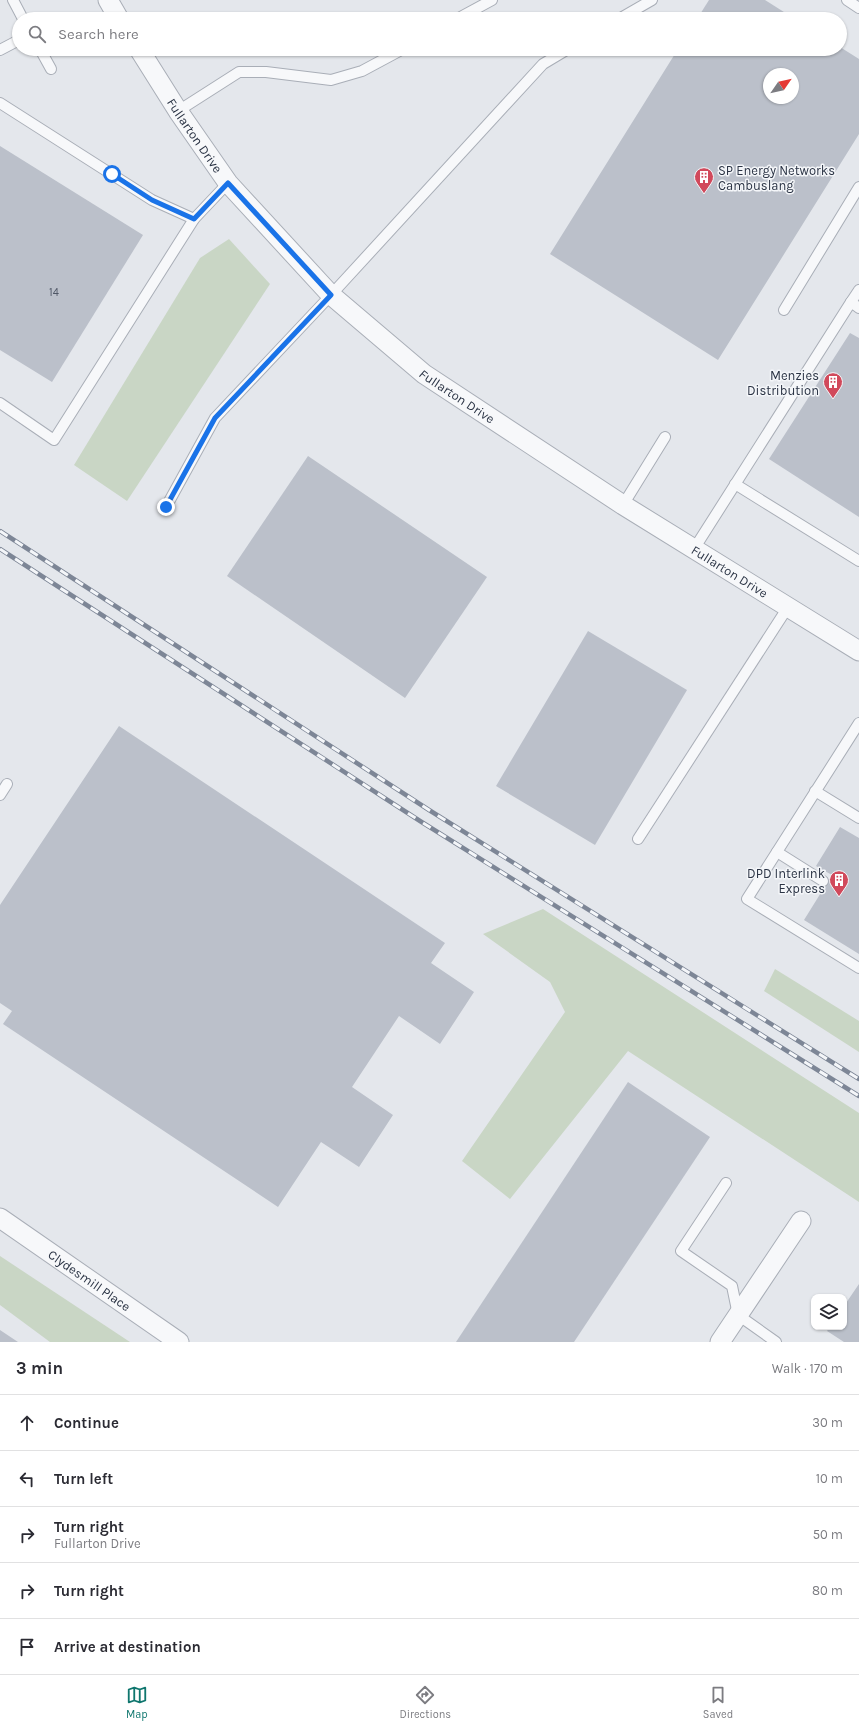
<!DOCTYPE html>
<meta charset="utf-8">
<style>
body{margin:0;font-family:Karla,sans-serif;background:#f2f2f3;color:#2b2b33}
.controls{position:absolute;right:12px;bottom:12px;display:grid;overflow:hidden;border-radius:8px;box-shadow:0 1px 3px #0004}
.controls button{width:36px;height:36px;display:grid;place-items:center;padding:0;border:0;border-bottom:1px solid #e1e1e2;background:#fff;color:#2b2b33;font:20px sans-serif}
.compass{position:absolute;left:763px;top:68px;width:36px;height:36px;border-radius:50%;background:#fff;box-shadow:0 1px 3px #0004;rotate:56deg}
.stop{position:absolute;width:12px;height:12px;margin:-9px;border:3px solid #1a73e8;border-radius:50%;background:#fff}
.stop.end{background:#1a73e8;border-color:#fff;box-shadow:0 1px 4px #0008}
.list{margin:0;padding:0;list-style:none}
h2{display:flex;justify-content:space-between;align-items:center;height:52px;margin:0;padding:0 16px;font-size:17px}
h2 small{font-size:13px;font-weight:400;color:#7c7c81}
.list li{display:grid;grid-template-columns:26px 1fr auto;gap:12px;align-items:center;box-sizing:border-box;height:56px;padding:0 16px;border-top:1px solid #e1e1e2}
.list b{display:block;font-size:15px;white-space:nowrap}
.list p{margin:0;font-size:13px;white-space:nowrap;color:#7c7c81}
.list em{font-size:13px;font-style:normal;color:#7c7c81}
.icon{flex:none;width:22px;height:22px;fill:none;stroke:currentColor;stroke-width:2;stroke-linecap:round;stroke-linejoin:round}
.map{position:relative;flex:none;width:859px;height:1342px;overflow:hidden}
.search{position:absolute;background:#fff;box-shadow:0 1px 3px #0004;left:12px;right:12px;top:12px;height:44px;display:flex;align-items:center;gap:10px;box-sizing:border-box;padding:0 14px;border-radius:22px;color:#7c7c81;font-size:15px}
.sheet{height:332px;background:#fff}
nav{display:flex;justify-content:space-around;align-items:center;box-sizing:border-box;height:56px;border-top:1px solid #e1e1e2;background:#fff;font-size:11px;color:#7c7c81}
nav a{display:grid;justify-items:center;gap:2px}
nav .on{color:#0f766e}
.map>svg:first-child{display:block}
.green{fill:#c9d6c5}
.building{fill:#bbc0ca;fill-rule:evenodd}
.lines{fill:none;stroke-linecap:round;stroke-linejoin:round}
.service-casing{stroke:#a9aeb7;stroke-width:12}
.minor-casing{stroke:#a9aeb7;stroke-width:21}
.service{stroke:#f7f8fa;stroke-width:10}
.minor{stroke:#f7f8fa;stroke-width:19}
.rail-casing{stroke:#7d8696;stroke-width:4.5}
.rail{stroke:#f4f6f9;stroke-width:3;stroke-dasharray:9;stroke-linecap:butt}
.route{stroke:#1a73e8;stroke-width:5}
.labels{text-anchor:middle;stroke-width:3;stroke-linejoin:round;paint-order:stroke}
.number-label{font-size:11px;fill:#4f5766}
.street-label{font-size:13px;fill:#2b3445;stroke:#f4f6f9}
.poi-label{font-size:13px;fill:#2b3445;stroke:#f4f6f9;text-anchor:end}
</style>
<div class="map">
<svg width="859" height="1342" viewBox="0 0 859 1342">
<rect width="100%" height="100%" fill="#e4e7ec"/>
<g class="green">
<path d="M 229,239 L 270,284 L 127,501 L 74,465 L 200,258 Z"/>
<path d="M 543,909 L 859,1113 L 859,1202 L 628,1051 L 510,1199 L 462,1161 L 565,1012 L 550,982 L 483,934 Z"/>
<path d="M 775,969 L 859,1021 L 859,1052 L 764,991 Z"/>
<path d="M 0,1256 L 130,1342 L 50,1342 L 0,1305 Z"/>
</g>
<g class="building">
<path d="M 709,0 L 765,0 L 795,19 L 697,19 Z"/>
<path d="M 840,47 L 859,59 L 859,134 L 718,360 L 550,254 L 678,49 L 840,49 ZM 769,74 L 793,74 L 793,98 L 769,98 Z"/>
<path d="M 0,146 L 143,235 L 52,382 L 0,350 Z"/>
<path d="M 850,333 L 859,338 L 859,517 L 769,459 Z"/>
<path d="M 308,456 L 487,577 L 405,698 L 227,576 Z"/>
<path d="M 588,631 L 687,690 L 595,845 L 496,786 Z"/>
<path d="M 119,726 L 445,943 L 431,963 L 474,992 L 440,1044 L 399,1016 L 352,1087 L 393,1115 L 359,1167 L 321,1142 L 278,1207 L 3,1024 L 12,1011 L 0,1003 L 0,905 Z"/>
<path d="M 840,827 L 859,838 L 859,954 L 804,920 L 832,875 L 816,866 Z"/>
<path d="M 628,1082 L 710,1137 L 574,1342 L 456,1342 Z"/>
<path d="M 859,1284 L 859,1342 L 844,1342 L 827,1331 L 830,1327 L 844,1327 L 844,1306 Z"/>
<path d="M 0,1330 L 18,1342 L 0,1342 Z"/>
</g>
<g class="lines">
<defs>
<g id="service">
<path d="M 13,0 L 23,19"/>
<path d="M 847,0 L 859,8"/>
<path d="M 457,19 L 492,0"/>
<path d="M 619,19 L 652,0"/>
<path d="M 40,49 L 51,69"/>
<path d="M 0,50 L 19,40"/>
<path d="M 0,103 L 152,200 L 194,219"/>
<path d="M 178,111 L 239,72 L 266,72 L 331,80 L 362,71 L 403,49"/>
<path d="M 851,302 L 859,290"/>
<path d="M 784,310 L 859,187"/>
<path d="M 0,403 L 54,440 L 194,219 L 228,183"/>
<path d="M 735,484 L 859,561"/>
<path d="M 623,505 L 665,437"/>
<path d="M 166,507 L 215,418 L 331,295 L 543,64 L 568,49"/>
<path d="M 694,549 L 851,302 L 859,308"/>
<path d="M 859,723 L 747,899 L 859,968"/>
<path d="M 815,791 L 859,818"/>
<path d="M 0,795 L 7,784"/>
<path d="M 638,839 L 788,607"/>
<path d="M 777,852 L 823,881"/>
<path d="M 726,1183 L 681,1251 L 732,1286 L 738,1315 L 776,1342"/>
</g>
<g id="minor">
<path d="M 108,0 L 119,19"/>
<path id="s1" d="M 139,49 L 178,111 L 228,183 L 331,295 L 424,374 L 623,505 L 859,651"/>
<path id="s2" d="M 0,1218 L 179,1342"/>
<path d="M 720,1342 L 801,1221"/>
</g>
</defs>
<use href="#service" class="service-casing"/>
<use href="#minor" class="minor-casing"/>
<use href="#service" class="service"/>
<use href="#minor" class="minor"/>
<defs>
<g id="rail">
<path d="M 0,531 L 429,810 L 859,1079"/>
<path d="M 0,549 L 420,821 L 859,1096"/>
</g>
</defs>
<use href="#rail" class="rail-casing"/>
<use href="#rail" class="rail"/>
</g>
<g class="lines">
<path class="route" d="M 112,174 L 152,200 L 194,219 L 228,183 L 331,295 L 215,418 L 166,507"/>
</g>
<defs>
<symbol id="building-pin" viewBox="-11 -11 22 30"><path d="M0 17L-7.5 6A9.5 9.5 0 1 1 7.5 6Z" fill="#d1495b" stroke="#f4f6f9"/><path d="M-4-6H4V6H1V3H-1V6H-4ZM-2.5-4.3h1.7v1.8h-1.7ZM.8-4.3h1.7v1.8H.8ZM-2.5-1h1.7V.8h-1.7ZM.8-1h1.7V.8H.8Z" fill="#fff"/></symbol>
</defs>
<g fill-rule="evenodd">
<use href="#building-pin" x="693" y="166" width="22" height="30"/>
<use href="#building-pin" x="822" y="371" width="22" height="30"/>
<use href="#building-pin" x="828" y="869" width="22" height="30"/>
</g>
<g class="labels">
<g class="number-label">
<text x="54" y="296">14</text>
</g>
<g class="street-label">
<text dy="5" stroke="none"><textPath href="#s1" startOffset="103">Fullarton Drive</textPath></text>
<text dy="5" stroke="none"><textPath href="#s1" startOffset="475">Fullarton Drive</textPath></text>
<text dy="5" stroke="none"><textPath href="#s1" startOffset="799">Fullarton Drive</textPath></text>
<text dy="5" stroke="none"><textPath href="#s2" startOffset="109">Clydesmill Place</textPath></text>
</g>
<g class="poi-label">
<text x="718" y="175" text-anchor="start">SP Energy Networks<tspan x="718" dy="15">Cambuslang</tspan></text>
<text x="819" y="380">Menzies<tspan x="819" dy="15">Distribution</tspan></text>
<text x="825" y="878">DPD Interlink<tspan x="825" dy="15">Express</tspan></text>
</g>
</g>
</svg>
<div class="controls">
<button><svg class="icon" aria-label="layers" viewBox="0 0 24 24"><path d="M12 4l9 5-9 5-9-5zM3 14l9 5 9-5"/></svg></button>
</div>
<svg class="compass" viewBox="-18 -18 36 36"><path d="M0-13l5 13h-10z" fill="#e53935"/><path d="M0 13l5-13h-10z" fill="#7c7c81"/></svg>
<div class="stop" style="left:112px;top:174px"></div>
<div class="stop end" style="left:166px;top:507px"></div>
<div class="search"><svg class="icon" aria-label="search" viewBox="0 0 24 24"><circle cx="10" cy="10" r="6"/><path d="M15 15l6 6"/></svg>Search here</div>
</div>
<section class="sheet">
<h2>3 min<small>Walk · 170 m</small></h2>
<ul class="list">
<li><svg class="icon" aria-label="ahead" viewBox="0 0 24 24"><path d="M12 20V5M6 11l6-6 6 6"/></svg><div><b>Continue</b></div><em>30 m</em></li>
<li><svg class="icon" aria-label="left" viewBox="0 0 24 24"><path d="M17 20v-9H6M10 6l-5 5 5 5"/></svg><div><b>Turn left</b></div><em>10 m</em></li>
<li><svg class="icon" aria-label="right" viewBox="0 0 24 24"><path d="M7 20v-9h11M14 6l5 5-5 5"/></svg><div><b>Turn right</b><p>Fullarton Drive</p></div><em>50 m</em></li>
<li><svg class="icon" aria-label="right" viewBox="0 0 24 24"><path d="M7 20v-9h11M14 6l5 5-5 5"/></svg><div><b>Turn right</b></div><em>80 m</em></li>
<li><svg class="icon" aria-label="arrive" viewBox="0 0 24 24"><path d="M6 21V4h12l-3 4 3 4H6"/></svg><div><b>Arrive at destination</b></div></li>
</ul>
</section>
<nav>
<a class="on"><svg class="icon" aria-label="map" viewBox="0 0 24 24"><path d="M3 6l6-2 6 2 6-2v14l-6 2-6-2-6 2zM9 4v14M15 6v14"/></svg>Map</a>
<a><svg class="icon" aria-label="directions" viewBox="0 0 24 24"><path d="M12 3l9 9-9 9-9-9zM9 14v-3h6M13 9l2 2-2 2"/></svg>Directions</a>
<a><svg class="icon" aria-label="saved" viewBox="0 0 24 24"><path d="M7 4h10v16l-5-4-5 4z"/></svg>Saved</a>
</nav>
